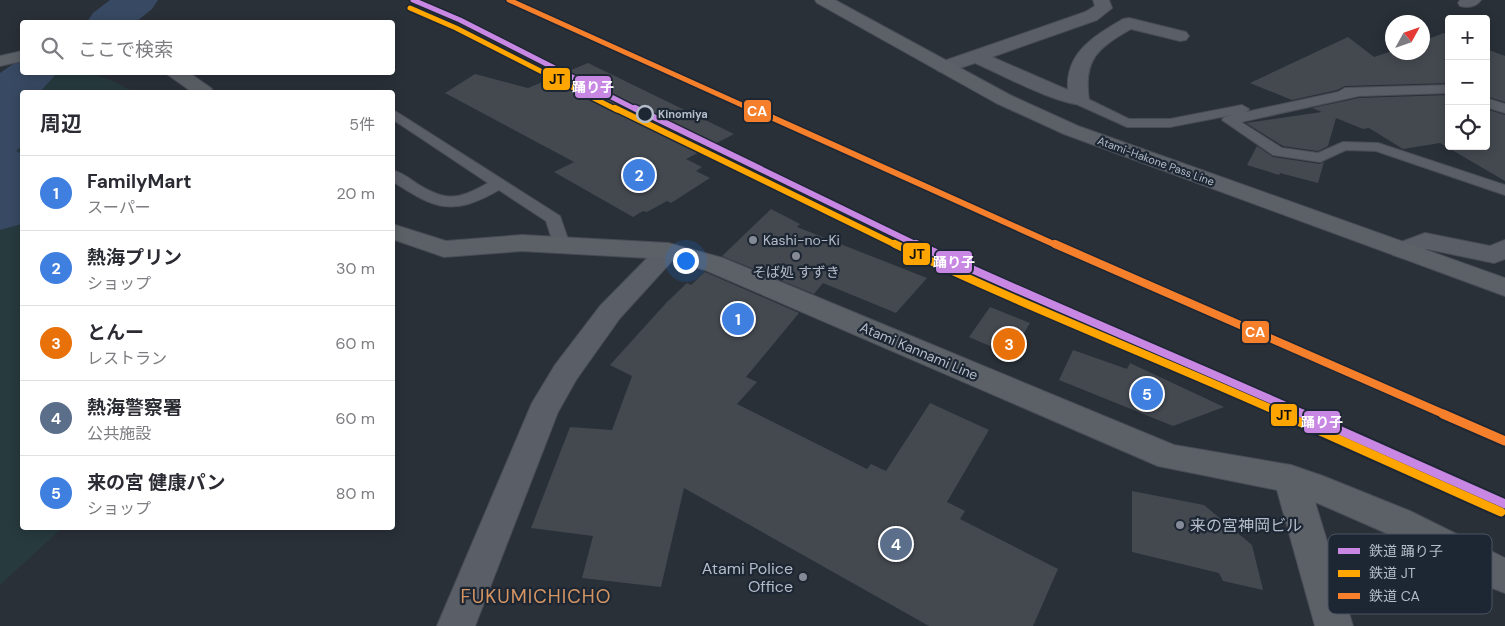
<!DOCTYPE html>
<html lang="ja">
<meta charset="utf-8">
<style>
body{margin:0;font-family:"DM Sans","Noto Sans JP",sans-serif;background:#f7f7f7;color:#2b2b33}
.controls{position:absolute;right:15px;top:15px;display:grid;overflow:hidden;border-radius:5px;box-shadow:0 2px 12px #0003}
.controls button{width:45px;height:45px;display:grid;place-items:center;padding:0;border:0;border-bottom:1px solid #e1e1e2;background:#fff;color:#2b2b33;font:25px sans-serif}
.compass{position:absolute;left:1385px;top:15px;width:45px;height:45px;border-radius:50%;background:#fff;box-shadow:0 2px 12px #0003;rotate:50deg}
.you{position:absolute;left:685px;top:260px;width:18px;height:18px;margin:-12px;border:4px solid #fff;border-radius:50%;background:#1a73e8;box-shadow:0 0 0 8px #1a73e833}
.badge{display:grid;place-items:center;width:32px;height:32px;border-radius:50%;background:#848b96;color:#fff;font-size:16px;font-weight:700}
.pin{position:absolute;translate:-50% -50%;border:2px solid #fff;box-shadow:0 1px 5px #0006}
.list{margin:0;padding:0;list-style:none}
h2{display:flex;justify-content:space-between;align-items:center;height:65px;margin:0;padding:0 20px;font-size:21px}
h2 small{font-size:16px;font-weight:400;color:#7c7c81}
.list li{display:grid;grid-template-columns:32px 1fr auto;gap:15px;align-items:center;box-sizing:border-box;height:75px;padding:0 20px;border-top:1px solid #e1e1e2}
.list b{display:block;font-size:19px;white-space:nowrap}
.list p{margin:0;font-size:16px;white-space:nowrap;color:#7c7c81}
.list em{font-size:16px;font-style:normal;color:#7c7c81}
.icon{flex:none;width:28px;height:28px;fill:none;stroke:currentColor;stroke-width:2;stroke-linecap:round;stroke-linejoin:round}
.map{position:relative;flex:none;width:1505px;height:626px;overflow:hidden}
.search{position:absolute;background:#fff;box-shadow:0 2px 12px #0003;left:20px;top:20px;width:375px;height:55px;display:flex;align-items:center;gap:12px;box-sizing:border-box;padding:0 18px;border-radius:5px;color:#7c7c81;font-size:19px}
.panel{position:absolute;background:#fff;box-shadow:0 2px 12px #0003;left:20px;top:90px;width:375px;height:440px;border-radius:5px}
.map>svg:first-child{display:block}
.green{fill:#273a3e}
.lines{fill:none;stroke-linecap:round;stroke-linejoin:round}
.river{fill:#384963;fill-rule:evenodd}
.building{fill:#444950}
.lane-casing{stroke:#484c53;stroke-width:2}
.street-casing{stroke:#484c53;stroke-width:2}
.primary-casing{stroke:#484c55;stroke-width:2}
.lane{fill:#5a5e66;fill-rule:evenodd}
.street{fill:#5a5e66;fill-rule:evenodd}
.primary{fill:#5c6168;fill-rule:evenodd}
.rail-1-far3-casing{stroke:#1d2633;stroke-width:8}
.rail-1-far2-casing{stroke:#1d2633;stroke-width:9}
.rail-1-far1-casing{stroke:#1d2633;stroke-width:11}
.rail-1-casing{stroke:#1d2633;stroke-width:13}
.rail-2-far3-casing{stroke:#1d2633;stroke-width:8}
.rail-2-far2-casing{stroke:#1d2633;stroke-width:9}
.rail-2-far1-casing{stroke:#1d2633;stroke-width:11}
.rail-2-casing{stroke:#1d2633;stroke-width:13}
.rail-3-far3-casing{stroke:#1d2633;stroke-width:8}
.rail-3-far2-casing{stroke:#1d2633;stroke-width:9}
.rail-3-far1-casing{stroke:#1d2633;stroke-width:11}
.rail-3-casing{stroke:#1d2633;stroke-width:13}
.rail-1-far3{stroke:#c787e3;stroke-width:5}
.rail-1-far2{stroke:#c787e3;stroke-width:6}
.rail-1-far1{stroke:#c787e3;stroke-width:8}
.rail-1{stroke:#c787e3;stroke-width:9}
.rail-2-far3{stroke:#ffa500;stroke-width:5}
.rail-2-far2{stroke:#ffa500;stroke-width:6}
.rail-2-far1{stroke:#ffa500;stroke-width:8}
.rail-2{stroke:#ffa500;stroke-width:9}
.rail-3-far3{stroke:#f57f2a;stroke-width:5}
.rail-3-far2{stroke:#f57f2a;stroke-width:6}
.rail-3-far1{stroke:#f57f2a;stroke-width:8}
.rail-3{stroke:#f57f2a;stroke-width:9}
.stop-dot{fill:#1d2633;stroke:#b4bcc9;stroke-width:2.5}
.poi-dot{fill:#848b96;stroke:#1d2633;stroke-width:2}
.labels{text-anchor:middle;stroke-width:4.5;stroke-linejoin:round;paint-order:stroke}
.far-stop-label{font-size:11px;font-weight:bold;fill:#b4bcc9;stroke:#1d2633;text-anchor:start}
.far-street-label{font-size:11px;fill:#b4bcc9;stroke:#1d2633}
.poi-label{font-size:14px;fill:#b4bcc9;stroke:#1d2633;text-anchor:start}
.street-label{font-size:14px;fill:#b4bcc9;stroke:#1d2633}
.near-poi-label{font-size:16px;fill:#b4bcc9;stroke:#1d2633;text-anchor:start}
.near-quarter-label{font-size:19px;letter-spacing:1px;fill:#d59563;stroke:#1d2633}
.key{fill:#1d2633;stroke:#4a5360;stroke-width:1}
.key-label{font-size:14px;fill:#b4bcc9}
.line-badge{stroke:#1d2633;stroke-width:2}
.badge-label{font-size:14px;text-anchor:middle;font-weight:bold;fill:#fff}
.pale-badge-label{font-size:14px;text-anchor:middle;font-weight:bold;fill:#111}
</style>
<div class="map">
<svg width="1505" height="626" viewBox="0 0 1505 626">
<rect width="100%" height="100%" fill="#2a3038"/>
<path class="green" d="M 22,72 C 63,77 95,65 132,92 L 22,92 L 22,528 L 62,528 L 0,585 L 0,182 L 14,174 L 12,166 L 0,160 L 0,74 Z"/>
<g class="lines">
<g class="river">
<path d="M 110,0 L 158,0 L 152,9 L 136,22 L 87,22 L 93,13 Z"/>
<path d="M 22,60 L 22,72 L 57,72 C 53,79 43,87 41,92 L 22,92 L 22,146 L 16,151 L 22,154 L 22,224 L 0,230 L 0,73 L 16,62 Z"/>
</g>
</g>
<g class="building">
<path d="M 1444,33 L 1449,35 L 1449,83 L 1345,86 L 1337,90 L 1292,100 L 1250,83 L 1348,37 L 1374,57 L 1392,51 L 1392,52 L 1422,52 L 1422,41 Z"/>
<path d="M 1486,49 L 1505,56 L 1505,102 L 1486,96 Z"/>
<path d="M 588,63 L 734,134 L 686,159 L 702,167 L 696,171 L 710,178 L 671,203 L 667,201 L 647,212 L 643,211 L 633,217 L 554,172 L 574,162 L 445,93 L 475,74 L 528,88 Z"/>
<path d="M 1449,95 L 1449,146 L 1486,146 L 1486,109 L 1505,115 L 1505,181 L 1440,143 L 1403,149 L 1369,128 L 1363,129 L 1336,118 L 1328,146 L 1318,151 L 1283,146 L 1246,123 L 1322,112 L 1312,108 L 1359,98 Z"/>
<path d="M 1257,146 L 1273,157 L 1320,164 L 1324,162 L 1318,183 L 1280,173 L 1279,175 L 1247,165 Z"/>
<path d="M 771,209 L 800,224 L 797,227 L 927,278 L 896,313 L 823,283 L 814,294 L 722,256 Z"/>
<path d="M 705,272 L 799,313 L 746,377 L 757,382 L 737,404 L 867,469 L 871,464 L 886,471 L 930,403 L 989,430 L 947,502 L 965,511 L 960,519 L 1058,569 L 1033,626 L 929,626 L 684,488 L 661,587 L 582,578 L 593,536 L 531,528 L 570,427 L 612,430 L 632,376 L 610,365 L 667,302 L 687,283 L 691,285 Z"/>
<path d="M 990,307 L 1030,323 L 1011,355 L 969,337 Z"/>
<path d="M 1073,350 L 1127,369 L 1130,363 L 1224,407 L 1173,426 L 1059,380 Z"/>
<path d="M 1132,491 L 1204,505 L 1252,545 L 1263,590 L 1223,581 L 1219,573 L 1132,552 Z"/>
</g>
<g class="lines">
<defs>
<g id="lane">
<path d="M 1449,85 L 1449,93 L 1359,96 L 1241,122 L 1282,148 L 1318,153 L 1343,142 L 1378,143 L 1505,185 L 1505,195 L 1376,151 L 1346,150 L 1320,162 L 1273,155 L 1222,120 L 1224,117 L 1237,114 L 1170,127 L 1127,127 L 1074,103 L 1072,100 L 1079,96 L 1084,97 L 1129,119 L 1170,119 L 1242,105 L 1249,109 L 1246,112 L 1338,92 L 1345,88 Z"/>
<path d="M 1486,98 L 1505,104 L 1505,113 L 1486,107 Z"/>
<path d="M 392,109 L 560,216 L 570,245 L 567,249 L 561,250 L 555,249 L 546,221 L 499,190 C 452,217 435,209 392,181 L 392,170 C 401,172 409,178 416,183 C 446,202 458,200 488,183 L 392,119 Z"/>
</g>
<g id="street">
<path d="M 1093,0 L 1109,0 L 1112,8 L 1097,20 L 992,57 L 1068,90 C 1065,53 1094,36 1123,19 L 1129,18 L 1186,32 L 1189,36 L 1186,40 L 1180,41 L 1131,29 C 1098,48 1083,59 1089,100 L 1086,104 C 1065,109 998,73 975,63 L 945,73 L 938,71 L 936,67 L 938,63 L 1085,12 L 1095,6 Z"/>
<path d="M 1460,0 L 1481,0 C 1476,7 1468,8 1460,6 L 1458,3 Z"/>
<path d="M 1425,233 L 1490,246 L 1505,240 L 1505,259 L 1494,263 L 1427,249 L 1402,258 L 1393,255 L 1389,250 L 1393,245 Z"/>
<path d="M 668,243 L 677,246 L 681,251 L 620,318 L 576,380 L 558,412 L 475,626 L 437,626 L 532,403 L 555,365 L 600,306 L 659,246 Z"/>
</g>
<g id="primary">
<path d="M 815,0 L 835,0 L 1010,95 L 1078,126 L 1505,278 L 1505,296 L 1064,134 L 996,103 L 817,3 Z"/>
<path d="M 22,51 L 22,61 L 0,66 L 0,56 Z"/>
<path d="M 164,72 L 188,72 L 211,88 L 214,92 L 192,92 Z"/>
<path d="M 392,224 L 446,241 L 522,235 L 668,243 L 723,258 L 1174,445 L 1291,465 L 1323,476 L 1410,511 L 1505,558 L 1505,593 L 1492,588 L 1386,533 L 1315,502 L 1353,626 L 1315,626 L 1277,490 L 1158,466 L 705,270 L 667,259 L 522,251 L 444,257 L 392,239 Z"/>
</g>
</defs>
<use href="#lane" class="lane-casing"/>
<use href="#street" class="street-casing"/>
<use href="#primary" class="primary-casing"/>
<use href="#lane" class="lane"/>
<use href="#street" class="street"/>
<use href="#primary" class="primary"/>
<defs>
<path id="rail-1-far3" d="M 413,0 L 460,20 L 637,110"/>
<path id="rail-1-far2" d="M 635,108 L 919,246"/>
<path id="rail-1-far1" d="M 916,244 C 1045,303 1176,357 1306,415"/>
<path id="rail-1" d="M 1303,414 L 1505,504"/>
<path id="rail-2-far3" d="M 410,8 L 456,28 L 617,110"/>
<path id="rail-2-far2" d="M 615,108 L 898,246"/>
<path id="rail-2-far1" d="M 895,244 C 1023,306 1156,357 1285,415"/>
<path id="rail-2" d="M 1282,414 L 1501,512"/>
<path id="rail-3-far3" d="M 509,0 L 753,110"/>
<path id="rail-3-far2" d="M 751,108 L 1058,246"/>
<path id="rail-3-far1" d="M 1055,244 L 1446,415"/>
<path id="rail-3" d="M 1443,414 L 1505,441"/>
</defs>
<use href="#rail-1-far3" class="rail-1-far3-casing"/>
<use href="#rail-1-far2" class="rail-1-far2-casing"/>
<use href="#rail-1-far1" class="rail-1-far1-casing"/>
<use href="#rail-1" class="rail-1-casing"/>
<use href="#rail-2-far3" class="rail-2-far3-casing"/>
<use href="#rail-2-far2" class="rail-2-far2-casing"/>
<use href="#rail-2-far1" class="rail-2-far1-casing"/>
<use href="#rail-2" class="rail-2-casing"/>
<use href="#rail-3-far3" class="rail-3-far3-casing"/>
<use href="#rail-3-far2" class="rail-3-far2-casing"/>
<use href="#rail-3-far1" class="rail-3-far1-casing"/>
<use href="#rail-3" class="rail-3-casing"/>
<use href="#rail-1-far3" class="rail-1-far3"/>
<use href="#rail-1-far2" class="rail-1-far2"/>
<use href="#rail-1-far1" class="rail-1-far1"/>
<use href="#rail-1" class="rail-1"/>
<use href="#rail-2-far3" class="rail-2-far3"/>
<use href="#rail-2-far2" class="rail-2-far2"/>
<use href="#rail-2-far1" class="rail-2-far1"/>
<use href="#rail-2" class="rail-2"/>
<use href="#rail-3-far3" class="rail-3-far3"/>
<use href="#rail-3-far2" class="rail-3-far2"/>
<use href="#rail-3-far1" class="rail-3-far1"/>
<use href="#rail-3" class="rail-3"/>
</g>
<circle class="stop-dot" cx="645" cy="114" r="8"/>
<g class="poi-dot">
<circle cx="753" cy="240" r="5"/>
<circle cx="796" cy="256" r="5"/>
<circle cx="1180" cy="525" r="5"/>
<circle cx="803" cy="577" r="5"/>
</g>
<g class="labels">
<g class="far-stop-label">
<text x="658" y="118">Kinomiya</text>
</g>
<g class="far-street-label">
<text transform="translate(1156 161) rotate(20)" y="4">Atami-Hakone Pass Line</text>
</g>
<g class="poi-label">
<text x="763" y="245">Kashi-no-Ki</text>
<text x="796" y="277" text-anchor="middle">そば処 すずき</text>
</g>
<g class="street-label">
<text transform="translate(919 351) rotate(23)" y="5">Atami Kannami Line</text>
</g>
<g class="near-poi-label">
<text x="1190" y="531">来の宮神岡ビル</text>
<text x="793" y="574" text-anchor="end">Atami Police<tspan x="793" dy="18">Office</tspan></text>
</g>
<g class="near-quarter-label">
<text x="536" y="603">FUKUMICHICHO</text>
</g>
</g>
<rect x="1328" y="534" width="164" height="80" rx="8" class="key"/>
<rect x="1338" y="548" width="22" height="6" fill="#c787e3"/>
<rect x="1338" y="570" width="22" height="7" fill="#ffa500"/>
<rect x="1338" y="593" width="22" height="6" fill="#f57f2a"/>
<g class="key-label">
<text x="1369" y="556">鉄道 踊り子</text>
<text x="1369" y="578">鉄道 JT</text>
<text x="1369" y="601">鉄道 CA</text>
</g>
<g class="line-badge">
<rect x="542" y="67" width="29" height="24" rx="5" fill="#ffa500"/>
<rect x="574" y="75" width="38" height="24" rx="5" fill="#c787e3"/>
<rect x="743" y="99" width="29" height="24" rx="5" fill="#f57f2a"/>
<rect x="902" y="242" width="29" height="24" rx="5" fill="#ffa500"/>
<rect x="935" y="250" width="38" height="24" rx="5" fill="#c787e3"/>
<rect x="1241" y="320" width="29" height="24" rx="5" fill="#f57f2a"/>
<rect x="1270" y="403" width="28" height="24" rx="5" fill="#ffa500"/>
<rect x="1303" y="410" width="38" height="24" rx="5" fill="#c787e3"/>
</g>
<g class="badge-label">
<text x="593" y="92">踊り子</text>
<text x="757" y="116">CA</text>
<text x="954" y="267">踊り子</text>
<text x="1255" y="337">CA</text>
<text x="1322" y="427">踊り子</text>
</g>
<g class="pale-badge-label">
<text x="557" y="84">JT</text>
<text x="917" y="259">JT</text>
<text x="1284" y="420">JT</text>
</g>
</svg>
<div class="controls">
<button>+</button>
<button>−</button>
<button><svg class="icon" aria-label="locate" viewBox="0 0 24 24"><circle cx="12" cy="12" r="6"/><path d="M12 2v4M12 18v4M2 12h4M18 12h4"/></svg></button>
</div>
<svg class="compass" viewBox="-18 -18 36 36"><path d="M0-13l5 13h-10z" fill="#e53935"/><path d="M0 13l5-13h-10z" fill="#7c7c81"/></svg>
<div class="you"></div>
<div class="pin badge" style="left:738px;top:319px;background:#3f7fe0">1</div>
<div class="pin badge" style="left:639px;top:175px;background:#3f7fe0">2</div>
<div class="pin badge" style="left:1009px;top:344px;background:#e8710a">3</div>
<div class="pin badge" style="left:896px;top:544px;background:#5c6f8a">4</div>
<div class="pin badge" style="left:1147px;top:394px;background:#3f7fe0">5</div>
<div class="search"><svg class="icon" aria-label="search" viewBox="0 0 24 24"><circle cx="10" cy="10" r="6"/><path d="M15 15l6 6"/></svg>ここで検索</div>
<section class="panel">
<h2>周辺<small>5件</small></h2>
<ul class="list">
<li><span class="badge" style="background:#3f7fe0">1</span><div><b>FamilyMart</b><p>スーパー</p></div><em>20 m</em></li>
<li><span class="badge" style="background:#3f7fe0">2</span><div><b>熱海プリン</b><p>ショップ</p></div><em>30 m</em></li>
<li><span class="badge" style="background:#e8710a">3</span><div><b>とんー</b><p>レストラン</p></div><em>60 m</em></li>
<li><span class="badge" style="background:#5c6f8a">4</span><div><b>熱海警察署</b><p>公共施設</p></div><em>60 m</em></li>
<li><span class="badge" style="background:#3f7fe0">5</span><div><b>来の宮 健康パン</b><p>ショップ</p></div><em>80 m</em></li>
</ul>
</section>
</div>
